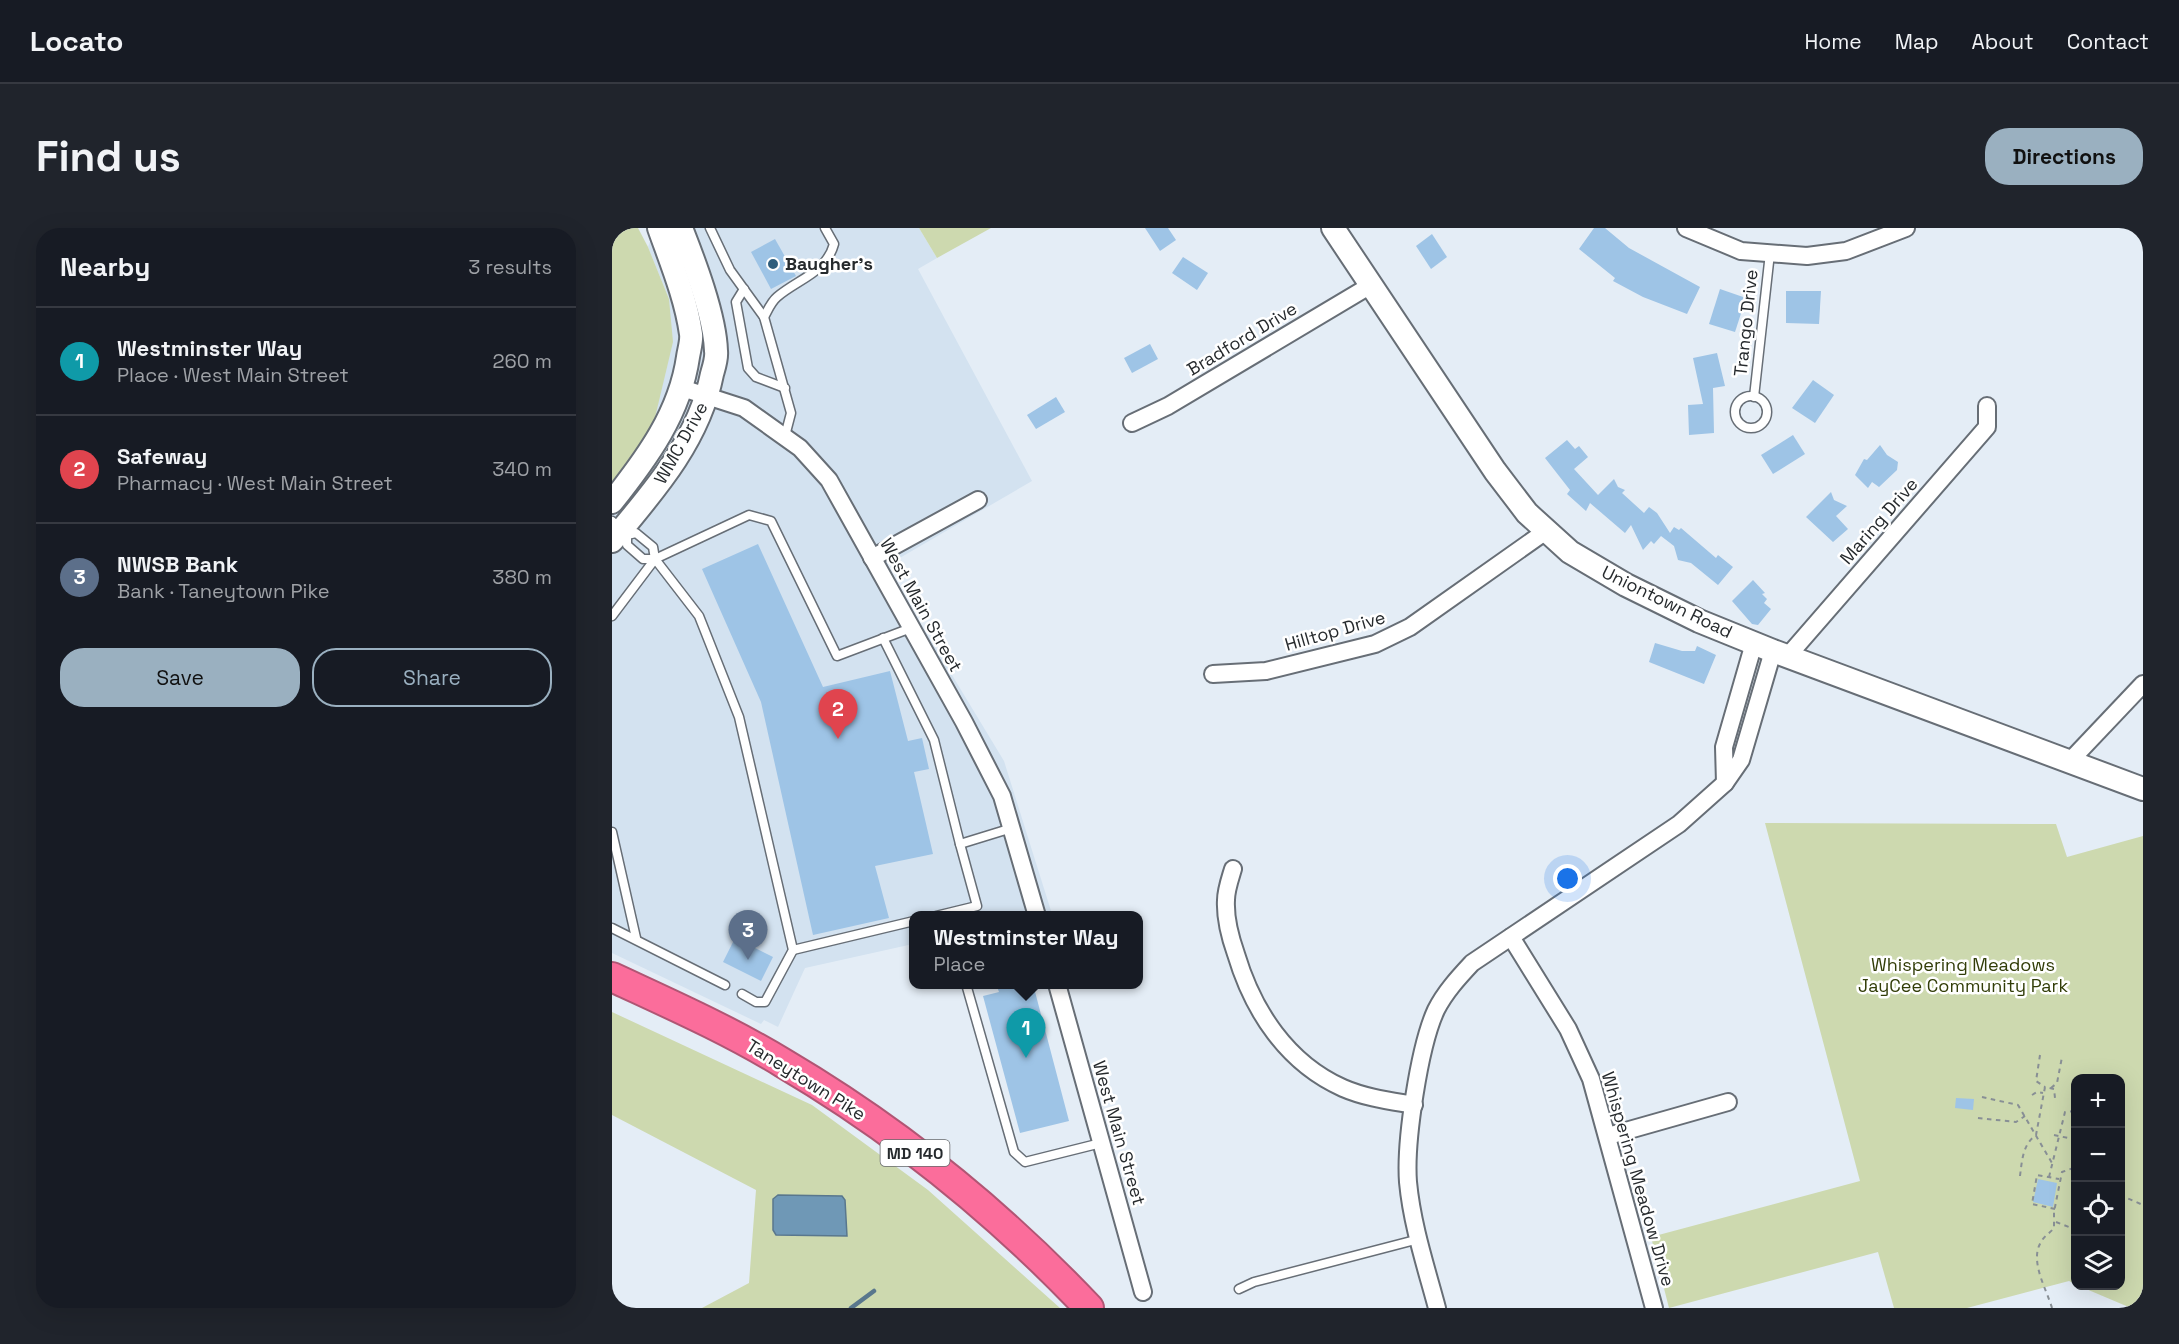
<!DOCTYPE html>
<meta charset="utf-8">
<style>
body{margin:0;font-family:"Space Grotesk",sans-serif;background:#20242c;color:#f1f3f6}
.controls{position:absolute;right:18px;bottom:18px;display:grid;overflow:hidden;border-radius:12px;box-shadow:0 6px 24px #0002}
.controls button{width:54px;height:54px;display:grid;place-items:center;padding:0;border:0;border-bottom:2px solid #363941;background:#171b24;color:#f1f3f6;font:30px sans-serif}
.you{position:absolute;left:956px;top:651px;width:21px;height:21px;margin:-15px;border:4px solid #fff;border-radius:50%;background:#1a73e8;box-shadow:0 0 0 9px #1a73e833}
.badge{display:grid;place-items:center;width:39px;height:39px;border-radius:50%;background:#9ab0c0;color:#fff;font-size:20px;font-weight:700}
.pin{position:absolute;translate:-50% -50px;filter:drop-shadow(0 2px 3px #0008)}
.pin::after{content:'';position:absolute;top:32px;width:21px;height:18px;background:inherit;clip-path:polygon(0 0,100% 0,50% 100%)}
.popup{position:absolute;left:297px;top:683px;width:234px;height:78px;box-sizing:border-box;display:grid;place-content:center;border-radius:12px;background:#171b24;filter:drop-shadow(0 2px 4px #0005);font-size:20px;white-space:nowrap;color:#9ea1a6}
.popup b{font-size:22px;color:#f1f3f6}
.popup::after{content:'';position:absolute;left:50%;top:100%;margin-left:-12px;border:12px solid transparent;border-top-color:#171b24}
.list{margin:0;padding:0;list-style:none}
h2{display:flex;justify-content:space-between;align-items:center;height:78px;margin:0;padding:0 24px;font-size:26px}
h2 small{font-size:20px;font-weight:400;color:#9ea1a6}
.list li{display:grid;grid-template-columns:39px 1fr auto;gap:18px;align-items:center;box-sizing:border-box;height:108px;padding:0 24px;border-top:2px solid #363941}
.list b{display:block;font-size:22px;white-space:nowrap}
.list p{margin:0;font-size:20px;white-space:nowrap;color:#9ea1a6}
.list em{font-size:20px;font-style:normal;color:#9ea1a6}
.actions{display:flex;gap:12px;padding:18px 24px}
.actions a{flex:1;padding:14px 0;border:2px solid #9ab0c0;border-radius:24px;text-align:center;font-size:21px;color:#9ab0c0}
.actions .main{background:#9ab0c0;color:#111}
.icon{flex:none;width:33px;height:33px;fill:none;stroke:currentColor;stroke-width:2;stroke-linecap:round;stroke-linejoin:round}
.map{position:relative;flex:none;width:1531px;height:1080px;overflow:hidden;border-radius:24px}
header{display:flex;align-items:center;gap:36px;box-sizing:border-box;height:84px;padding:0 30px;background:#171b24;border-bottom:2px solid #363941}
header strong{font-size:28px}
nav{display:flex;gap:33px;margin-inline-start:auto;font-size:21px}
.intro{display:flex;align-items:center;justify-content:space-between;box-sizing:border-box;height:144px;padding:0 36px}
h1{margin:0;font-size:42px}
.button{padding:15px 27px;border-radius:24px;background:#9ab0c0;color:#111;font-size:21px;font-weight:700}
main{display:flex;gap:36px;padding:0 36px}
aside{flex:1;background:#171b24;border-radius:24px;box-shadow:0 6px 24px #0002}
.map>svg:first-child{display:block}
.built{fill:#d3e2f0}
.green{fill:#cdd9af}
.water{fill:#6f98b6;stroke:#59778d;stroke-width:1.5}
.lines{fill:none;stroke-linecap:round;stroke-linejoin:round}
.stream{stroke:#59778d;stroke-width:4.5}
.building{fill:#9ec4e6}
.lane-casing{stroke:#676e76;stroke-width:11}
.street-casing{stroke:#676e76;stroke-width:20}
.secondary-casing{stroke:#676e76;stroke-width:26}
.highway-casing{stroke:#b05674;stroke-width:32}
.path{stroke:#888f95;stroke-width:2;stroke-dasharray:4.5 4.5;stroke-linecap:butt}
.lane{stroke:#fff;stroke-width:8}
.street{stroke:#fff;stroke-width:16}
.secondary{stroke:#fff;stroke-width:22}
.highway{stroke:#fb6d9b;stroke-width:28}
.poi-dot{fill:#2f5e7d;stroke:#fff;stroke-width:2}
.labels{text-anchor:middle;stroke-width:5;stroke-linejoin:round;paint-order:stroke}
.shield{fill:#fff;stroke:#676a6c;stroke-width:1.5}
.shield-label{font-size:16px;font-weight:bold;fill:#262a2d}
.poi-label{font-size:18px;font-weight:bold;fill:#262a2d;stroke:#fff;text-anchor:start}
.street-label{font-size:18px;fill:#262a2d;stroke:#fff}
.park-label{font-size:18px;fill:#323d08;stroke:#fff}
</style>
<header>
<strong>Locato</strong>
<nav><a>Home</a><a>Map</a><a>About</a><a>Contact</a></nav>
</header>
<div class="intro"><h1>Find us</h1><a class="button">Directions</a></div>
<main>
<aside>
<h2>Nearby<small>3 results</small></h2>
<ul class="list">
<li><span class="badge" style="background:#0f9aa8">1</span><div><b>Westminster Way</b><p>Place · West Main Street</p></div><em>260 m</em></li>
<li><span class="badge" style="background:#e0444e">2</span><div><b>Safeway</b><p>Pharmacy · West Main Street</p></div><em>340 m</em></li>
<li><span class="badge" style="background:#5c6f8a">3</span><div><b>NWSB Bank</b><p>Bank · Taneytown Pike</p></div><em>380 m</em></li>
</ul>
<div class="actions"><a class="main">Save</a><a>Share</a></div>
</aside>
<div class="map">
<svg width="1531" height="1080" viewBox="0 0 1531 1080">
<rect width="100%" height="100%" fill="#e4edf6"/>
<path class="built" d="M 43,0 L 307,0 L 325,30 L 306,41 L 420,253 L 274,338 L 392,533 L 440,686 L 302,688 L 301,716 L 193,740 L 166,799 L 152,792 L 149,796 L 0,725 L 0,254 L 41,198 L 57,71 L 36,19 Z"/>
<g class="green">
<path d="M 0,0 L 26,0 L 36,19 L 57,71 L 61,114 L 41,198 L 0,254 Z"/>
<path d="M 307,0 L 379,0 L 325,30 Z"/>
<path d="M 1153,595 L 1444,596 L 1455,629 L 1531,608 L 1531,1067 L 1525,1080 L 1519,1080 L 1467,1058 L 1508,1058 L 1508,850 L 1464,850 L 1463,1056 L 1457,1053 L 1355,1080 L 1282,1080 L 1266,1024 L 1057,1080 L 1039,1009 L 1248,953 Z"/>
<path d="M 0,784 L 200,877 L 316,962 L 448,1080 L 90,1080 L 137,1055 L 144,962 L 0,887 Z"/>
</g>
<path class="water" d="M 166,967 L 230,968 L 233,972 L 235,1008 L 164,1007 L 161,1002 L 161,971 Z"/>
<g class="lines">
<path class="stream" d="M 239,1080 L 262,1063"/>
</g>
<g class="building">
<path d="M 533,0 L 556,0 L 564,12 L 548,23 Z"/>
<path d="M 982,0 L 993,0 L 1017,20 L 1088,59 L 1075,86 L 1031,69 L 1001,53 L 1003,50 L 967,21 Z"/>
<path d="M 820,6 L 835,29 L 819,41 L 804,18 Z"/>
<path d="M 163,11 L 184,48 L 159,61 L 139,24 Z"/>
<path d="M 571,29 L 596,45 L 585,62 L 560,45 Z"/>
<path d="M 1108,61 L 1134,70 L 1123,104 L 1097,96 Z"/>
<path d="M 1174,63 L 1209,63 L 1207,96 L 1174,95 Z"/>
<path d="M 538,116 L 546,131 L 520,145 L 512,130 Z"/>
<path d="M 1105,125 L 1113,158 L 1101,160 L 1102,205 L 1077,207 L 1076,177 L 1091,176 L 1081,130 Z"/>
<path d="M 1201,152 L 1222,167 L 1203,195 L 1180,180 Z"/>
<path d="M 444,169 L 453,184 L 424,201 L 415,187 Z"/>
<path d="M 1181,207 L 1193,226 L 1161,246 L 1149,227 Z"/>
<path d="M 955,212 L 963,221 L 967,218 L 976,229 L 962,241 L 986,267 L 1002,251 L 1006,259 L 1013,262 L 1010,265 L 1032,285 L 1037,279 L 1045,285 L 1058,305 L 1062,299 L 1067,302 L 1069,300 L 1104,330 L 1106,327 L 1121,339 L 1106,357 L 1079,335 L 1066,332 L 1062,318 L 1049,308 L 1042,316 L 1039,313 L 1031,322 L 1019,297 L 1013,305 L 978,275 L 974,283 L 955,266 L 958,262 L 933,230 Z"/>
<path d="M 1268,217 L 1275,227 L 1286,234 L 1285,242 L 1267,259 L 1260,254 L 1256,260 L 1243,247 L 1252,231 L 1255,232 Z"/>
<path d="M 1219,264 L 1222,272 L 1235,278 L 1224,288 L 1236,301 L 1221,314 L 1194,289 Z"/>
<path d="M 146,316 L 211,459 L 278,443 L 296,513 L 310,510 L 317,541 L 302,544 L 321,626 L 263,638 L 277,690 L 201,707 L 149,474 L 90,341 Z"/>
<path d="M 1141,352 L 1153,365 L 1150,366 L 1155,371 L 1152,375 L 1159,381 L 1146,397 L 1140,396 L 1120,373 Z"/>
<path d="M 1043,415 L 1070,423 L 1083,423 L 1085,418 L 1104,427 L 1092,456 L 1037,434 Z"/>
<path d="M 123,710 L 161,729 L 149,753 L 111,734 Z"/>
<path d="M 384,756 L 421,756 L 457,893 L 408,905 L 371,768 L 387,764 Z"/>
<path d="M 1344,870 L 1362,871 L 1361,882 L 1343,880 Z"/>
<path d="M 1426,951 L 1445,955 L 1441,979 L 1421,974 Z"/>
</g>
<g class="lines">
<defs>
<g id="lane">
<path d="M 98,0 L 118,42 L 152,89 L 179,185 L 173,208"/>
<path d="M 132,61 L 124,74 L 136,140 L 144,149 L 173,160"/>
<path d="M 152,89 C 156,82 159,74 165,69 C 186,51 214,45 222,16 L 213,0"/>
<circle cx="1139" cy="184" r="16"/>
<path d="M 1142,169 L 1158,25"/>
<path d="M 0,293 L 15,307 L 15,317 L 31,331 L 43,331 L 137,287 L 159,293 L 225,428 L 299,400"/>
<path d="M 15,307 L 24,305 L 41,319 L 43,331 L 87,388 L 127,489 L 181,722 L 153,774 L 144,774 L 130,766"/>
<path d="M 0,388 L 43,331"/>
<path d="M 271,410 L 322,512 L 348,616"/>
<path d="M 0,604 L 24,710"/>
<path d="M 324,688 L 365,678 L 348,616 L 400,600"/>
<path d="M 0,700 L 113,757"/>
<path d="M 181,722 L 302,693"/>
<path d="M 354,756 L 402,924 L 413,934 L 489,915"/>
<path d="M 627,1061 L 642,1054 L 807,1011"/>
</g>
<g id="street">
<path d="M 1074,0 L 1129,23 L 1195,28 L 1234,23 L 1294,0"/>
<path d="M 70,160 L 132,180 L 188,220 L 217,252 L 352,494 L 390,568 L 425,688"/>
<path d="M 520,195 L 556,178 L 759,57"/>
<path d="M 260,330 L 366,272"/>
<path d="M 1175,429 L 1375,199 L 1375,178"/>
<path d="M 601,446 L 654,443 L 763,416 L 798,399 L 934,303"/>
<path d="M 1459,532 L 1531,456"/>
<path d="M 1113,555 L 1112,519 L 1142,415"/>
<path d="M 621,641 C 618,651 614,662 614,672 C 613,690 618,709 624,726 C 641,783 675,835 731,860 C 754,870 779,873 802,877"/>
<path d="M 899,709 L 956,801 L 979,851 L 1042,1080"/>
<path d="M 445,756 L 531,1064"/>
<path d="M 996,908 L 1116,874"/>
<path d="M 825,1080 C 814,1039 800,997 796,954 C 793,914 807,819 824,782 C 833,764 847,749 860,735 L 1067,596 L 1113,555 L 1129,532 L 1161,423"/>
</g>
<g id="secondary">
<path d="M 721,0 L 883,243 L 915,285 L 958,324 L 1014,357 L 1087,393 L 1161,423 L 1531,561"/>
<path d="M 0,274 C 35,230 68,185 76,129 C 77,122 80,113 79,106 C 74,70 59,34 47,0"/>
<path d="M 0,313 C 42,263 87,212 100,146 C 102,139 105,130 104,123 C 103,88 82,33 69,0"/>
</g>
<path id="highway" d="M 0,749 C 58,776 117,802 171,835 C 283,901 388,986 477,1080"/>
</defs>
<use href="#lane" class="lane-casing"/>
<use href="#street" class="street-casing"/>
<use href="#secondary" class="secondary-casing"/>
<use href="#highway" class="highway-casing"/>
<g class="path">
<path d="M 1428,827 L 1424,853 L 1433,859"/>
<path d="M 1439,860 L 1445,855 L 1450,829"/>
<path d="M 1420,867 L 1425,864 L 1431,865"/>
<path d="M 1370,869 L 1406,877 L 1440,935"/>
<path d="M 1366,890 L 1404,894 L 1413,888"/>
<path d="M 1442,907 L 1456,910"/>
<path d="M 1408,948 C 1410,932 1411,916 1424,907 L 1433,859 L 1442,861 L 1443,870"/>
<path d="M 1437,949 L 1453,884 L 1464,883"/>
<path d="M 1508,967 L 1531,977"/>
<path d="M 1443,981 L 1420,976 L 1425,947 L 1447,951"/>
<path d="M 1444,994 L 1457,999"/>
<path d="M 1440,1080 C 1435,1062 1417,1033 1429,1014 C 1432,1008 1438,1005 1442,1000 L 1442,984 L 1450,944 L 1464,939"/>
</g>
<use href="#lane" class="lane"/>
<use href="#street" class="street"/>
<use href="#secondary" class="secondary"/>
<use href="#highway" class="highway"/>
</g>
<circle class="poi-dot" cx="161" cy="36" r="6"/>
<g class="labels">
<rect class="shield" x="268.5" y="912" width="69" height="26" rx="4.5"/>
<g class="shield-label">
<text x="303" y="931">MD 140</text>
</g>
<g class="poi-label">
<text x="173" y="42">Baugher's</text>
</g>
<g class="street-label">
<text transform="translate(1134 95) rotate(-84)" y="6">Trango Drive</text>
<text transform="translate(630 111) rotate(-31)" y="6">Bradford Drive</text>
<text transform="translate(69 215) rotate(-61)" y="6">WMC Drive</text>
<text transform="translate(1267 293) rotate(-49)" y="6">Maring Drive</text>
<text transform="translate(1055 374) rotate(26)" y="6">Uniontown Road</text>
<text transform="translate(309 377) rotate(61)" y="6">West Main Street</text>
<text transform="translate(723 403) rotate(-16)" y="6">Hilltop Drive</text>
<text transform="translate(194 852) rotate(32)" y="6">Taneytown Pike</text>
<text transform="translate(507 905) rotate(74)" y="6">West Main Street</text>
<text transform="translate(1026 951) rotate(74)" y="6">Whispering Meadow Drive</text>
</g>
<g class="park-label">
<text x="1351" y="743">Whispering Meadows<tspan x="1351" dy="21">JayCee Community Park</tspan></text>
</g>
</g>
</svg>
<div class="controls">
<button>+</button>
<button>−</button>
<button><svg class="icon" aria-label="locate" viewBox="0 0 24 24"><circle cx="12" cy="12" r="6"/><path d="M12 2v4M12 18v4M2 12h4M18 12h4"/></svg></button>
<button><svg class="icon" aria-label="layers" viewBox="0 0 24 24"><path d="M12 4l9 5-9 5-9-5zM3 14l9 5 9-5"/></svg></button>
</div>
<div class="you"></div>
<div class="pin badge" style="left:414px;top:830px;background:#0f9aa8">1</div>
<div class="popup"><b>Westminster Way</b>Place</div>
<div class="pin badge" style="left:226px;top:511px;background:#e0444e">2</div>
<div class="pin badge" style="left:136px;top:732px;background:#5c6f8a">3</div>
</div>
</main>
